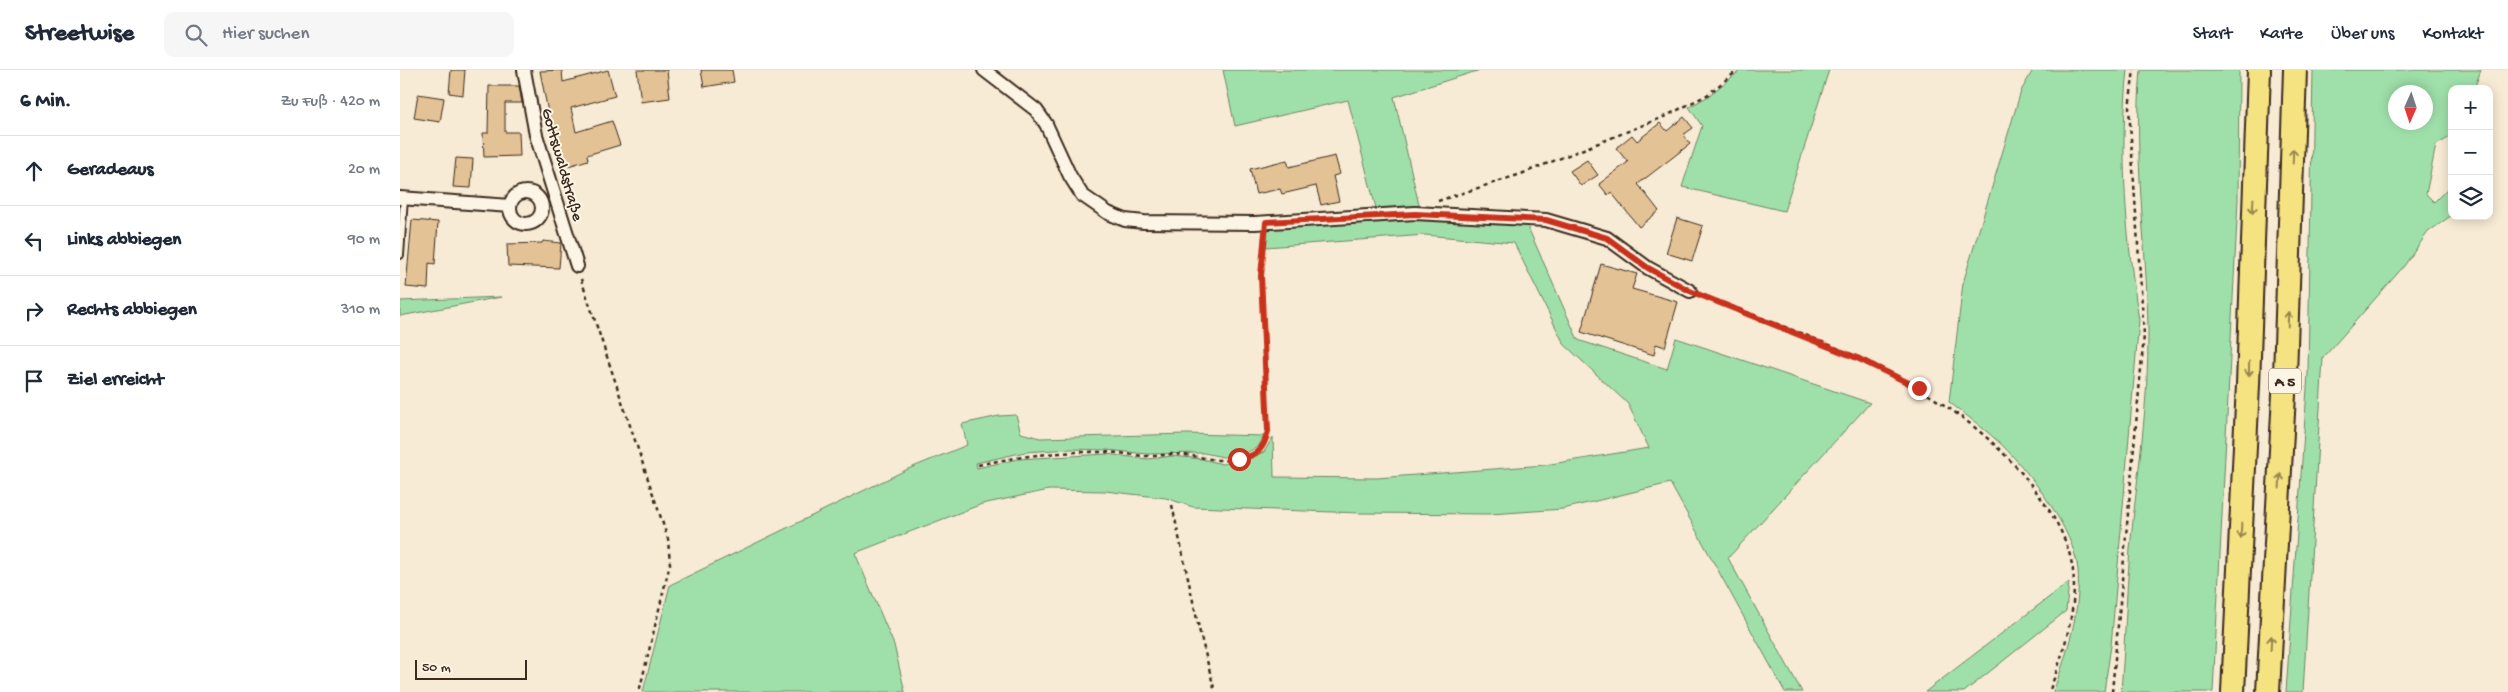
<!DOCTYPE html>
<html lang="de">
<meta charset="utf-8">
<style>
body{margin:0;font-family:"Gochi Hand",sans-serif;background:#f6f6f7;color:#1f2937}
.controls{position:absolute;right:15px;top:15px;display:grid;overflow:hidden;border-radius:10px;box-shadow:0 2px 12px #0003}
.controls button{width:45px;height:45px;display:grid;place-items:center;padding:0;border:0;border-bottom:1px solid #e0e1e3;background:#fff;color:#1f2937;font:25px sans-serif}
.compass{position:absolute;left:1988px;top:15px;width:45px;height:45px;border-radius:50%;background:#fff;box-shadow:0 2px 12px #0003;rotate:183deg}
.scale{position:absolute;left:15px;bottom:12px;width:112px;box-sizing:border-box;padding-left:5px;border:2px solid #3b2a1e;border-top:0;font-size:14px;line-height:18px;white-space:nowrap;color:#3b2a1e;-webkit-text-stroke:4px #fcf5e5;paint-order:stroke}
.stop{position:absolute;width:15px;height:15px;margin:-11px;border:4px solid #c8321e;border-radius:50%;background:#fff}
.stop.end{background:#c8321e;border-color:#fff;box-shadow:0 1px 5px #0008}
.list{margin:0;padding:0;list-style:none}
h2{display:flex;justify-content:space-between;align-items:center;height:65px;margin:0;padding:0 20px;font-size:21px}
h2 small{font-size:16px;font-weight:400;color:#747a83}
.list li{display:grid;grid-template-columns:32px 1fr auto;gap:15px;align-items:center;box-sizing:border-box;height:70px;padding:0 20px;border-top:1px solid #e0e1e3}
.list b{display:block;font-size:19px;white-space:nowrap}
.list em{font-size:16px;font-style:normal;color:#747a83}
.icon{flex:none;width:28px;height:28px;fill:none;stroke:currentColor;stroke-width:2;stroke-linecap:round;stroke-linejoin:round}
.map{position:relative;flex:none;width:2108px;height:622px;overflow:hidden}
header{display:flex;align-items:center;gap:30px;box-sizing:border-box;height:70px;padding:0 25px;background:#fff;border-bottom:1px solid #e0e1e3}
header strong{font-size:24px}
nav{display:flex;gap:28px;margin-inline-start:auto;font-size:18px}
.search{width:350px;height:45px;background:#f6f6f7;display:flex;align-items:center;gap:12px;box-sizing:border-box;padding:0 18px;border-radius:10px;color:#747a83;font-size:19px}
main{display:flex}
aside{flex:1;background:#fff}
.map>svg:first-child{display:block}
.green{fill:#9fe0aa;stroke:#6d8564;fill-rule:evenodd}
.building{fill:#e3c295;stroke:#3b2a1e}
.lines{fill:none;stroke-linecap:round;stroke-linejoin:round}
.lane-casing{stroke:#3b2a1e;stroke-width:10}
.street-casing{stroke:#3b2a1e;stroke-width:16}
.highway-casing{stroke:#3b2a1e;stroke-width:26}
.path{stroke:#3b2a1e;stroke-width:2.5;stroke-dasharray:4 4;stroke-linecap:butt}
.lane{stroke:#fcf5e5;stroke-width:6}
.street{stroke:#fcf5e5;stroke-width:12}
.highway{stroke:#f5e382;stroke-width:22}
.oneway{stroke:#988650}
.route{stroke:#c8321e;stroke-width:6}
.labels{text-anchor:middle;stroke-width:4;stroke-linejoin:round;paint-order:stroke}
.shield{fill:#fcf5e5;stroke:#75675a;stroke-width:1}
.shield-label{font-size:15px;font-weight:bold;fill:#3b2a1e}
.street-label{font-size:16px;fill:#3b2a1e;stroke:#fcf5e5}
</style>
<header>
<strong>Streetwise</strong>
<div class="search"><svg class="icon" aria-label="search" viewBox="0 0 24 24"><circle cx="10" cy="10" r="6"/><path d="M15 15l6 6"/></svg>Hier suchen</div>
<nav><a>Start</a><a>Karte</a><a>Über uns</a><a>Kontakt</a></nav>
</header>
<main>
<aside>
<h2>6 Min.<small>Zu Fuß · 420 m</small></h2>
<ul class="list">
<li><svg class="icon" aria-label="ahead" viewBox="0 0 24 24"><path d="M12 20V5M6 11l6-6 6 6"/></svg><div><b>Geradeaus</b></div><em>20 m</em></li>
<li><svg class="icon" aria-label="left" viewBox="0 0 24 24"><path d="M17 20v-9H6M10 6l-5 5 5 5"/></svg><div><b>Links abbiegen</b></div><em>90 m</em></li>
<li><svg class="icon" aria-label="right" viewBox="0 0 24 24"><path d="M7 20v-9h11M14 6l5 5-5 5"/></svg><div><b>Rechts abbiegen</b></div><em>310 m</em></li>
<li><svg class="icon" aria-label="arrive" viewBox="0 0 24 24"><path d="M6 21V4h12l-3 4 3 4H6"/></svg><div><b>Ziel erreicht</b></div></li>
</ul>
</aside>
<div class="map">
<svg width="2108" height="622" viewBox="0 0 2108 622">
<rect width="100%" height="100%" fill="#f7ebd5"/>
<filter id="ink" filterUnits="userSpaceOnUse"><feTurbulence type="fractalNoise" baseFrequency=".02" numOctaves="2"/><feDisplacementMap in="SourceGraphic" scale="10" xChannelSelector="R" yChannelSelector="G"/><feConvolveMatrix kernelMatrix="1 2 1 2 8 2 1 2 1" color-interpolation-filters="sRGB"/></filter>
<g filter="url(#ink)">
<g class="green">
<path d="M 823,0 L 1080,0 L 994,27 L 1019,135 L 1009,140 L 977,142 L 948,30 L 835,56 Z"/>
<path d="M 1341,0 L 1429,0 L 1384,141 L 1282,117 L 1302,56 L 1289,37 L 1307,27 Z"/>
<path d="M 1633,0 L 1728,0 C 1719,82 1726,169 1739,250 L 1711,576 L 1704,622 L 1653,622 C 1667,584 1681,541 1678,500 C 1674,459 1630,403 1602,375 C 1585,359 1567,346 1549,332 L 1563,213 L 1621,21 Z"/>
<path d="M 1741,0 L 1839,0 L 1838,130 L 1813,622 L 1721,622 C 1725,574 1726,526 1730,479 C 1737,406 1749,334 1748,260 C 1747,174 1733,87 1741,0 Z"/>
<path d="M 1913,0 L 2081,0 L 2074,19 L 2052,19 L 2052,66 L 2036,75 L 2026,124 L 2034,132 L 2052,114 L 2052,145 L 2028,162 L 2004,196 L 1923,288 L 1903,622 L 1886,622 L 1908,304 ZM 1996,22 L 2026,22 L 2026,52 L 1996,52 Z"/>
<path d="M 995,148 L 1126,153 L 1178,270 L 1267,299 L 1276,268 L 1470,333 L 1328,488 L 1402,622 L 1385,622 L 1270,413 L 1163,439 L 1091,444 L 961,443 L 793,437 L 766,428 L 705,421 L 649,420 L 582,434 L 455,483 L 494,575 L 505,622 L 243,622 L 270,515 L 508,399 L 567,375 L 562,354 L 599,346 L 616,345 L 621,363 L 640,368 L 787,364 L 864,366 L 859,376 L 839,387 L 823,387 L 804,383 L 747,384 L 707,380 L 670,379 L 625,382 L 576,393 L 577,398 L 618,389 L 706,384 L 748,389 L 772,386 L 802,389 L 822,394 L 839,391 L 864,382 L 873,367 L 874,407 L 977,408 L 1145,395 L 1249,378 L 1228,334 L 1164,274 L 1114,173 L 1025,165 L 866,177 L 868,155 Z"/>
<path d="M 101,227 L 0,246 L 0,231 Z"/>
<path d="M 1669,512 L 1666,541 L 1564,622 L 1525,622 Z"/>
</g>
<g class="building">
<path d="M 51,0 L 65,0 L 63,25 L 49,23 Z"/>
<path d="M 162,0 L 163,12 L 208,0 L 215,26 L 171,38 L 176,62 L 212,51 L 220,75 L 187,85 L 188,90 L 165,97 L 158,72 L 154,73 L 140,1 Z"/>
<path d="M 237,0 L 267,0 L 270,28 L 241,32 Z"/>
<path d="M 301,0 L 332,0 L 334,12 L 304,17 Z"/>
<path d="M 89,16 L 119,16 L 122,33 L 105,33 L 105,62 L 119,62 L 120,86 L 84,87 L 83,63 L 88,63 Z"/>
<path d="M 18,24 L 44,28 L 40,52 L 14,48 Z"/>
<path d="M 1284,47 L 1293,58 L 1283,65 L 1290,74 L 1238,114 L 1259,141 L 1239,157 L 1211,122 L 1208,125 L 1199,114 L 1228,92 L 1216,78 L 1232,65 L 1237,71 L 1260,53 L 1267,61 Z"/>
<path d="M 935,86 L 940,104 L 933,106 L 939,131 L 921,135 L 916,116 L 882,124 L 880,119 L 856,124 L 850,99 L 887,90 L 889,97 Z"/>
<path d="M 56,88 L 73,89 L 71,118 L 53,117 Z"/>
<path d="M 1187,90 L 1198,105 L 1181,116 L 1170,101 Z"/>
<path d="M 1277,148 L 1303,156 L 1292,191 L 1266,183 Z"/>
<path d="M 12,150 L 38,152 L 35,194 L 29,193 L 28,219 L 6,217 Z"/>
<path d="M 143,171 L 161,173 L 159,198 L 108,196 L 107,174 L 142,173 Z"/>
<path d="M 1201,194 L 1237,204 L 1232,219 L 1278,232 L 1265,277 L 1256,274 L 1254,285 L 1181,262 Z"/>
</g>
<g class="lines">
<defs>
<path id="lane" d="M 0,185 L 4,128"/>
<g id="street">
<path d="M 124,0 L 136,65 L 177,196"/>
<path d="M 584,0 L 636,40 L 646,54 L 670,106 L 682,125 L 708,143 L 725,150 L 744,152 L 855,153 L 1015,143 L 1146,150 L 1207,168 L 1248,198 L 1290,221"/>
<circle cx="126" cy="138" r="16"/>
<path d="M 0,128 L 110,136"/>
</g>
<g id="highway">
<path d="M 1833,622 L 1848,315 L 1859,0"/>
<path d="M 1868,622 L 1885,306 L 1895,0"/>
</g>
</defs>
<use href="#lane" class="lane-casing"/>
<use href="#street" class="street-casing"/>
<use href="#highway" class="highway-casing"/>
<g class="path">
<path d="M 132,122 L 138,118"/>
<path d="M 1038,131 L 1121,104 L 1266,46 L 1307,25 L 1338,0"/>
<path d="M 181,209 L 268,469 L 270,494 L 239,622"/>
<path d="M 1301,225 C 1421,272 1555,312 1635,420 C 1653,444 1669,470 1673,501 C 1678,538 1662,588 1649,622"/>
<path d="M 578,395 C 620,386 660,381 703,382 C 719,382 734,386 749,386 C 757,386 764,385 772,384 C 795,384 822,395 845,388 C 859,383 865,375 868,361 L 861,206 L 864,166"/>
<path d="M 772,435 L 800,563 L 815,622"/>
<path d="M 1712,622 L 1744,265 L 1729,38 L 1734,0"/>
</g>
<use href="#lane" class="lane"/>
<use href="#street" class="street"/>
<use href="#highway" class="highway"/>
</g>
<defs><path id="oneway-shaft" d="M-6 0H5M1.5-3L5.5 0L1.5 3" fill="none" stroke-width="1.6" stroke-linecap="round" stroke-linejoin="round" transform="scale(1.25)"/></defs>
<g class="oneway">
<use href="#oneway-shaft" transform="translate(1893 86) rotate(-88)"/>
<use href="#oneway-shaft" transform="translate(1853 136) rotate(93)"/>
<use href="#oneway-shaft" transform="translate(1888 249) rotate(-88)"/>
<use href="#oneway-shaft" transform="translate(1849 299) rotate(91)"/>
<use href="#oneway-shaft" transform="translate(1880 411) rotate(-87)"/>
<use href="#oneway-shaft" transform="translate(1841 461) rotate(93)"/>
<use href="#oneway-shaft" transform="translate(1871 573) rotate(-87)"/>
</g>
</g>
<g class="lines" filter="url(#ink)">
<path class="route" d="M 839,389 C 857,386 864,379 868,361 L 861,206 L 866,152 L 1015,144 L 1146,150 L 1207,168 L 1248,198 L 1290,221 L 1457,288 L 1519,318"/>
</g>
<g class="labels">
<rect class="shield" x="1869" y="298.5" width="32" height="25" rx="4"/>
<g class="shield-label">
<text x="1885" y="316">A 5</text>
</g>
<g class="street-label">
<text transform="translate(164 94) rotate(74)" y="6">Gottswaldstraße</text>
</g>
</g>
</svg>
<div class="controls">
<button>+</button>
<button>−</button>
<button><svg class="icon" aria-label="layers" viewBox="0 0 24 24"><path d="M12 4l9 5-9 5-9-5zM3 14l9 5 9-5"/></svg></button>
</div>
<svg class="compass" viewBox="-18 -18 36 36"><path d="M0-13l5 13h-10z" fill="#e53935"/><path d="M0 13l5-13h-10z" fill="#747a83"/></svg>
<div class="scale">50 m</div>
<div class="stop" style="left:839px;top:389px"></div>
<div class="stop end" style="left:1519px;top:318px"></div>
</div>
</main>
